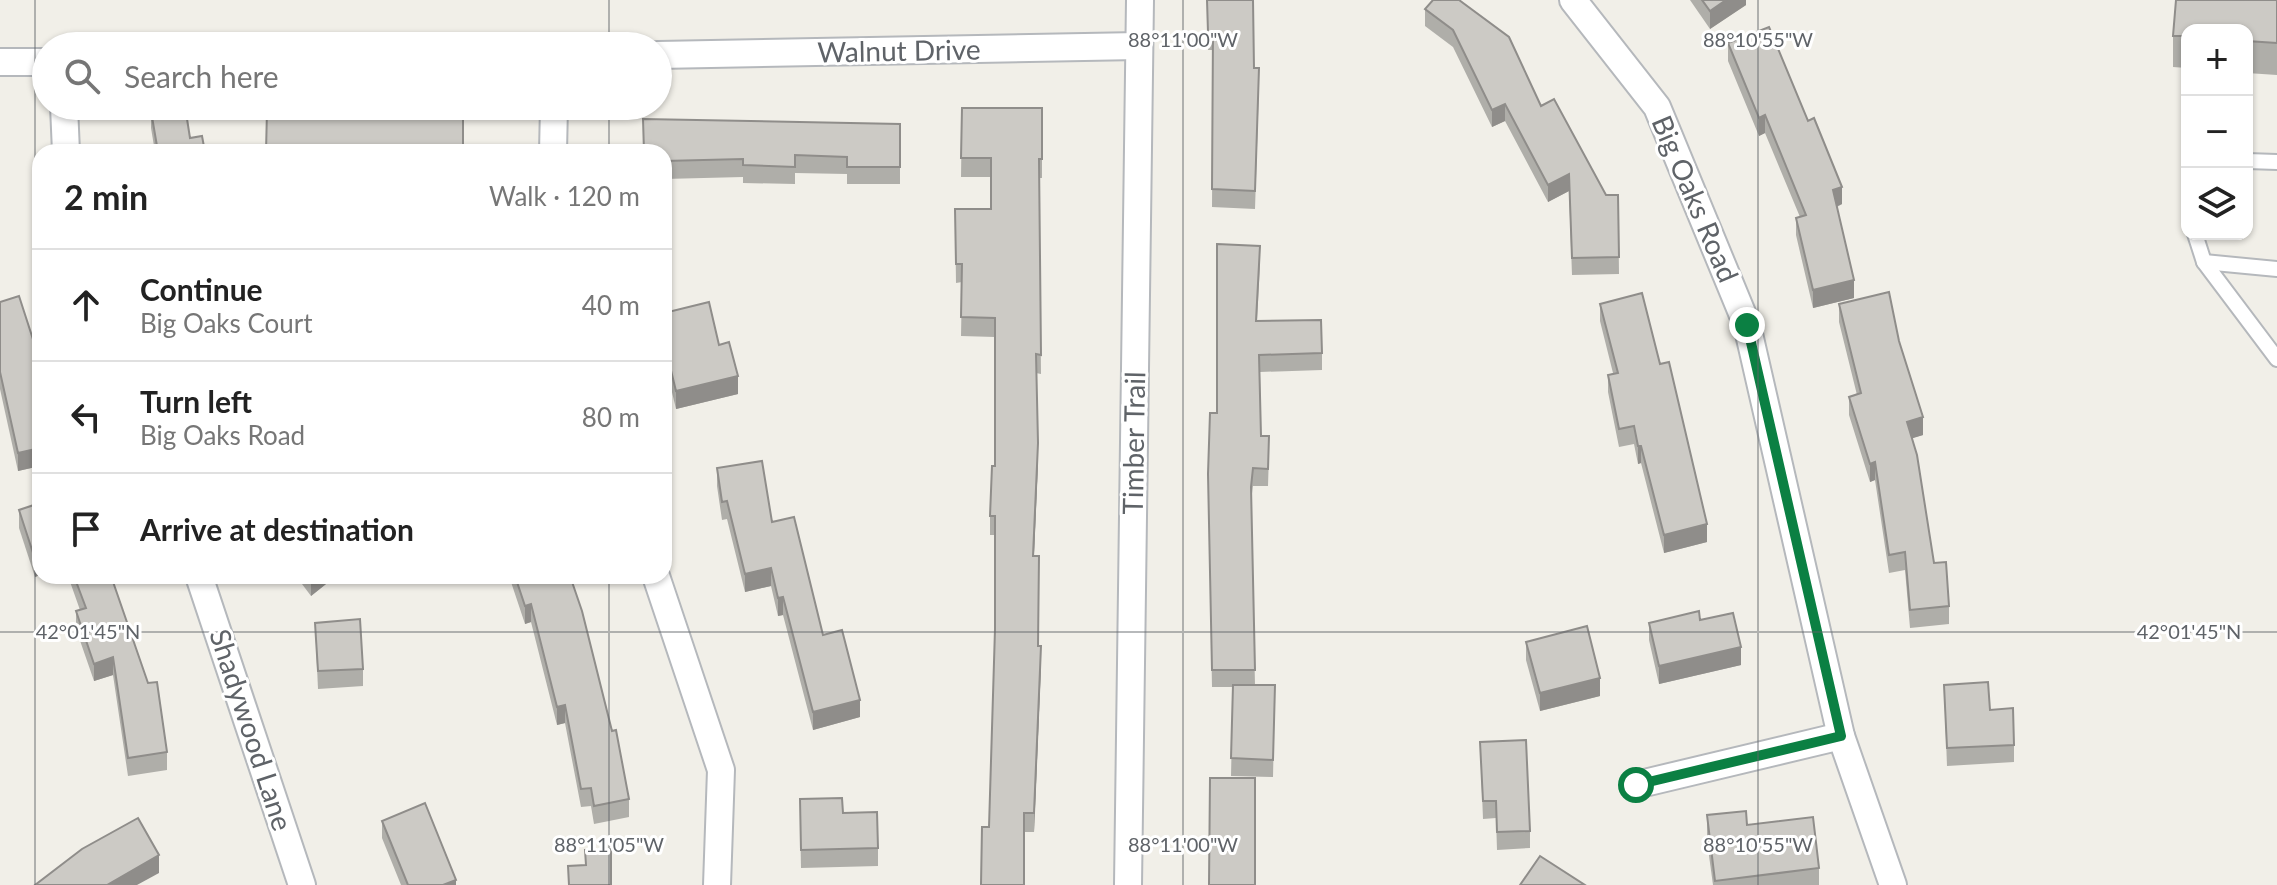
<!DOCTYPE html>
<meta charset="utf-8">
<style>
body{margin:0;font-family:Lato,sans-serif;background:#f6f6f6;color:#222}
.controls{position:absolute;right:24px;top:24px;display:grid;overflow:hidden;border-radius:16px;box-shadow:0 2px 6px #0004}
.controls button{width:72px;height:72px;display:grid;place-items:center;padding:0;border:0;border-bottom:2px solid #e0e0e0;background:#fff;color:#222;font:40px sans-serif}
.stop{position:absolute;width:24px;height:24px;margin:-18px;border:6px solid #0b8043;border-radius:50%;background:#fff}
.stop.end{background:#0b8043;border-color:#fff;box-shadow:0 2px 8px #0008}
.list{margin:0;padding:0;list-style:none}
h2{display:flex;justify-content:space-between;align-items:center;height:104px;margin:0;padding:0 32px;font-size:34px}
h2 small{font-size:26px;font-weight:400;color:#767676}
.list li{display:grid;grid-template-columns:52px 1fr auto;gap:24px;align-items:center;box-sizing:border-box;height:112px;padding:0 32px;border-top:2px solid #e0e0e0}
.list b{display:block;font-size:30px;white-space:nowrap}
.list p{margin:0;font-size:26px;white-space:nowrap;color:#767676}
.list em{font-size:26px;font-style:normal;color:#767676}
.icon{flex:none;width:44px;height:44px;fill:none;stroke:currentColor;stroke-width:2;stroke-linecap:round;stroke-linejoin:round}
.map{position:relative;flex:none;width:2277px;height:885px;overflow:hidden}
.search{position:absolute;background:#fff;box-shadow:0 2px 6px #0004;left:32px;top:32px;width:640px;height:88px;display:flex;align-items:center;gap:20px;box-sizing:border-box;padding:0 28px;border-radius:44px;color:#767676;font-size:30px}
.panel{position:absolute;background:#fff;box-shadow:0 2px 6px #0004;left:32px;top:144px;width:640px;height:440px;border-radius:24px}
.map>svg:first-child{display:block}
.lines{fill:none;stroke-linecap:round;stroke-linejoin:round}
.lane-casing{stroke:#b5b8bc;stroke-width:18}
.street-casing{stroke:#b5b8bc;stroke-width:30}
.lane{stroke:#fff;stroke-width:14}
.street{stroke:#fff;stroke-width:26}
.wall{fill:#afaea9}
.shaded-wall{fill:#8f8d8a}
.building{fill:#cccac5;stroke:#8f8d8a;stroke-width:2}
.route{stroke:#0b8043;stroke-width:10}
.ticks{fill:none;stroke:#5f6368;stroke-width:2;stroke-opacity:0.45}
.labels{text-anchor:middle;stroke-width:6;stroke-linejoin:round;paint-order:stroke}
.street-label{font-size:28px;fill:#5f6368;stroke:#fff}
.ticks-label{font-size:20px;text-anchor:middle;fill:#5f6368;stroke:#fff;stroke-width:6;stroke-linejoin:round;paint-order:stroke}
</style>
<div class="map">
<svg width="2277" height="885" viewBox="0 0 2277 885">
<rect width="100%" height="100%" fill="#f1efe8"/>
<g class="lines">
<defs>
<g id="lane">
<path d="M 2247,161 L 2277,162"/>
<path d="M 2195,234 L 2204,262 L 2277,359"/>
<path d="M 2204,262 L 2277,269"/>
</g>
<g id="street">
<path d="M 1573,0 L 1657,107 L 1747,325 L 1841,736 L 1893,885"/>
<path d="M 658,55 L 1139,46"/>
<path d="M 0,62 L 46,62"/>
<path d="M 64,106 L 66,152"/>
<path d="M 553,152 L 554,106"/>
<path d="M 199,576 L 302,885"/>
<path d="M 656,576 L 721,770 L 717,885"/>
<path d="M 1636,785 L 1841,736"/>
<path d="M 1128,885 L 1140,0"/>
</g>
</defs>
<use href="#lane" class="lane-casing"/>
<use href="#street" class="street-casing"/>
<use href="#lane" class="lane"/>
<use href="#street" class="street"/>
</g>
<g class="wall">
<path d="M 1207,0 L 1254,68 L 1259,86 L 1255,209 L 1212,207 L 1213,50 L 1208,50 Z"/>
<path d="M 1433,0 L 1541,106 L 1606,195 L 1618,195 L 1619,274 L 1572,275 L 1569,191 L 1548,202 L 1505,121 L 1492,127 L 1453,47 L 1425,26 L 1425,9 Z"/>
<path d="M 1690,0 L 1746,0 L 1746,5 L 1710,29 Z"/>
<path d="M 2176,0 L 2277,0 L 2277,75 L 2247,73 L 2247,30 L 2187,30 L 2187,68 L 2173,67 L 2173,36 Z"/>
<path d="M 1728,43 L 1842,204 L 1837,207 L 1854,298 L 1813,308 L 1796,235 L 1796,218 L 1800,217 L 1765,133 L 1759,136 L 1728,61 Z"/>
<path d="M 962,108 L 1042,108 L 1042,178 L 1039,178 L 1041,374 L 1036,373 L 1038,462 L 1034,556 L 1038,646 L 1041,665 L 1034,832 L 1024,832 L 989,827 L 995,631 L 995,535 L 990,535 L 990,516 L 995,466 L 995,337 L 961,336 L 962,282 L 956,283 L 955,209 L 991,209 L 991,177 L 961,177 Z"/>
<path d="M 151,111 L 190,138 L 205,152 L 155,152 L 151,128 Z"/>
<path d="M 900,124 L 900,184 L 847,184 L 847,174 L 795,173 L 795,184 L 743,183 L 743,177 L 664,179 L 664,152 Z"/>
<path d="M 1260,263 L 1257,321 L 1322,353 L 1322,370 L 1260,372 L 1261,436 L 1269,453 L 1268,486 L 1253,486 L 1251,501 L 1255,685 L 1275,685 L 1273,777 L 1231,776 L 1233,687 L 1212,687 L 1208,474 L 1217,413 Z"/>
<path d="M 0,302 L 40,361 L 40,466 L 18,471 L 0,389 Z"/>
<path d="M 1600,304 L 1660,364 L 1707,542 L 1664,553 L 1641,463 L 1638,464 L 1634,444 L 1619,447 L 1608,392 L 1608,375 L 1613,373 L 1600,321 Z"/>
<path d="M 1839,304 L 1899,341 L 1923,435 L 1912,438 L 1934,563 L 1949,606 L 1949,624 L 1910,628 L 1905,570 L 1889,573 L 1875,480 L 1870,482 L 1849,415 L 1849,397 L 1857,395 L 1839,322 Z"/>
<path d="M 664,313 L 719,345 L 738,394 L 676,409 L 664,359 Z"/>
<path d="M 717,468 L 772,522 L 860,717 L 813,730 L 783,615 L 778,616 L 771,586 L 745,592 L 727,519 L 722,520 L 717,486 Z"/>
<path d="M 40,503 L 40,575 L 35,577 L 19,528 L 19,510 Z"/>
<path d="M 68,576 L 111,576 L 167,752 L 167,770 L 128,776 L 113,675 L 94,681 L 76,629 L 76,611 L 80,610 Z"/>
<path d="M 296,576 L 336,576 L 311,596 Z"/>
<path d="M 509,576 L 570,576 L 629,799 L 629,817 L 594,824 L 591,806 L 581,807 L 565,723 L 557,725 L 531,622 L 525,624 Z"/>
<path d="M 1700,620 L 1741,665 L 1659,684 L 1649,640 L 1649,623 Z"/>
<path d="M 315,623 L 363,669 L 363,686 L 318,689 Z"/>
<path d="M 1526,642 L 1600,696 L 1540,711 L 1526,660 Z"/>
<path d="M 1944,685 L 1990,710 L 2014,745 L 2014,762 L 1947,766 Z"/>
<path d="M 1480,742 L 1530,831 L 1530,848 L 1497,850 L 1496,818 L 1483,819 Z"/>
<path d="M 843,813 L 878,848 L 878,866 L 801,868 L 800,817 Z"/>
<path d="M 1707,815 L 1747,825 L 1819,868 L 1819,885 L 1713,885 L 1707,841 Z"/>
<path d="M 382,821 L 456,885 L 401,885 L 382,838 Z"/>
</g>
<g class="shaded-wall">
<path d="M 1726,0 L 1746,0 L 1746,5 L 1710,29 L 1710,11 Z"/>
<path d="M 1505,104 L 1505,121 L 1492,127 L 1492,110 Z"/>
<path d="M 1765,115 L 1765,133 L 1759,136 L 1759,118 Z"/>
<path d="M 1569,174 L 1569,191 L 1548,202 L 1548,185 Z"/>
<path d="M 1842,187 L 1842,204 L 1833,208 L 1833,190 Z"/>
<path d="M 1854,280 L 1854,298 L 1813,308 L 1813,290 Z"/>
<path d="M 738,376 L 738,394 L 676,409 L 676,391 Z"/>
<path d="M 1923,417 L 1923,435 L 1907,440 L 1907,422 Z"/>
<path d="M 1038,443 L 1038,462 L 1033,575 L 1033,556 Z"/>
<path d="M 1638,446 L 1641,446 L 1641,463 L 1638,464 Z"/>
<path d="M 40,448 L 40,466 L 18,471 L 18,453 Z"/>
<path d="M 1875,462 L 1875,480 L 1870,482 L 1870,464 Z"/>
<path d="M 1707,524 L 1707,542 L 1664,553 L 1664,535 Z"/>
<path d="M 40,557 L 40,575 L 35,577 L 35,559 Z"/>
<path d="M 771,568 L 771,586 L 745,592 L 745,574 Z"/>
<path d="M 314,576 L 336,576 L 311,596 L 311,578 Z"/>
<path d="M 783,597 L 783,615 L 778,616 L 778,598 Z"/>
<path d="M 531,604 L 531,622 L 525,624 L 525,606 Z"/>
<path d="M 1041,646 L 1041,665 L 1034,832 L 1034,813 Z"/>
<path d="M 1741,647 L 1741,665 L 1659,684 L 1659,666 Z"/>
<path d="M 113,657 L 113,675 L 94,681 L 94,664 Z"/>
<path d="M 1600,678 L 1600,696 L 1540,711 L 1540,693 Z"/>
<path d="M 860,700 L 860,717 L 813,730 L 813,712 Z"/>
<path d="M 565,705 L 565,723 L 557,725 L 557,707 Z"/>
<path d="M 159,855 L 159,873 L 137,885 L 107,885 Z"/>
<path d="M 456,880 L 456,885 L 443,885 Z"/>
</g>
<g class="building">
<path d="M 1207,0 L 1253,0 L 1254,68 L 1259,68 L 1255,191 L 1212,189 L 1213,32 L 1208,32 Z"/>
<path d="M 1433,0 L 1459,0 L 1509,37 L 1541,106 L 1554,99 L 1606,195 L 1618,195 L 1619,257 L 1572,258 L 1569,174 L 1548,185 L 1505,104 L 1492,110 L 1453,30 L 1425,9 Z"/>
<path d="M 1702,0 L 1726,0 L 1710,11 Z"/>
<path d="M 2176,0 L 2277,0 L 2277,43 L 2247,41 L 2247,30 L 2187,30 L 2187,36 L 2173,36 Z"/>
<path d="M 1769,27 L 1808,121 L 1814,118 L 1842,187 L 1833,190 L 1854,280 L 1813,290 L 1796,218 L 1806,215 L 1765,115 L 1759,118 L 1728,43 Z"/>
<path d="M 185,106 L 190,138 L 202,136 L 205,152 L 158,152 L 151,111 Z"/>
<path d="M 962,108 L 1042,108 L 1042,159 L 1039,159 L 1041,355 L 1036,354 L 1038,443 L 1033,556 L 1039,556 L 1038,646 L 1041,646 L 1034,813 L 1024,813 L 1024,885 L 981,885 L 982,827 L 989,827 L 995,629 L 995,516 L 990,516 L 992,466 L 995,466 L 995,318 L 961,317 L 962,264 L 956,264 L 955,209 L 991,209 L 991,158 L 961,158 Z"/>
<path d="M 267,110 L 335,111 L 335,115 L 463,116 L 463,152 L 266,152 Z"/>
<path d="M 643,119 L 900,124 L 900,167 L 847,167 L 847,157 L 795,155 L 795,167 L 743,165 L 743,159 L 664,161 L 664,152 L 644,152 Z"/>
<path d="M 1217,244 L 1260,246 L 1256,321 L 1321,320 L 1322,353 L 1259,355 L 1261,436 L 1269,436 L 1268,469 L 1253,468 L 1251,487 L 1255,670 L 1212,670 L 1208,474 L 1210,413 L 1217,413 Z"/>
<path d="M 1889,292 L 1899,341 L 1923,417 L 1907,422 L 1917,455 L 1934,563 L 1946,562 L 1949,606 L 1910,610 L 1905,552 L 1889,555 L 1875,462 L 1870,464 L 1849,397 L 1861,393 L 1839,304 Z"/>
<path d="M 1642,293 L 1660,364 L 1669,362 L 1707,524 L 1664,535 L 1641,446 L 1638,446 L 1634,426 L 1619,429 L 1608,375 L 1618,373 L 1600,304 Z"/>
<path d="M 19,296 L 40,361 L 40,448 L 18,453 L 0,372 L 0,302 Z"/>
<path d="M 709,302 L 719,345 L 729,342 L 738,376 L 676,391 L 664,342 L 664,313 Z"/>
<path d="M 762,461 L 772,522 L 794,517 L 823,635 L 842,630 L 860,700 L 813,712 L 783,597 L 778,598 L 771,568 L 745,574 L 727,501 L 722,502 L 717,468 Z"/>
<path d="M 40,503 L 40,557 L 35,559 L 19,510 Z"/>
<path d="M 74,576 L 111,576 L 148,683 L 157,682 L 167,752 L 128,758 L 113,657 L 94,664 L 76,611 L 86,608 Z"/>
<path d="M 515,576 L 570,576 L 582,611 L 612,731 L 616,730 L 629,799 L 594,806 L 591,788 L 581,789 L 565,705 L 557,707 L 531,604 L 525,606 Z"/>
<path d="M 1699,611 L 1700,620 L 1733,613 L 1741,647 L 1659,666 L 1649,623 Z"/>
<path d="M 360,619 L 363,669 L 318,671 L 315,623 Z"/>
<path d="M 1587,626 L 1600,678 L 1540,693 L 1526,642 Z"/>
<path d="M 1988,682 L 1990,710 L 2013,708 L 2014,745 L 1947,748 L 1944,685 Z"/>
<path d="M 1233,685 L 1275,685 L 1273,760 L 1231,758 Z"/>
<path d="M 1526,740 L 1530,831 L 1497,832 L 1496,801 L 1483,801 L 1480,742 Z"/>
<path d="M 1210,778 L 1255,778 L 1255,885 L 1209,885 Z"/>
<path d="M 842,798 L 843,813 L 877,812 L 878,848 L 801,850 L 800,799 Z"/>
<path d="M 425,803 L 456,880 L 443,885 L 408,885 L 382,821 Z"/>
<path d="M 1746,811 L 1747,825 L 1813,817 L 1819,868 L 1715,881 L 1707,815 Z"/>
<path d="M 138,818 L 159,855 L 107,885 L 35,885 L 82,849 Z"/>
<path d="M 611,849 L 611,885 L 569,885 L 568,866 L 586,865 L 585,850 Z"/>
<path d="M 1540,856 L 1585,885 L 1520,885 Z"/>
</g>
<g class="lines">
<path class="route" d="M 1636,785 L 1841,736 L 1747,325"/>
</g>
<path class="ticks" d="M 35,0 L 35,885M 609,0 L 609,46M 1183,0 L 1183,885M 1758,0 L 1758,885M 609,106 L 609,152M 609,576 L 609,885M 0,632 L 2277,632"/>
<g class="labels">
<g class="street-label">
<text transform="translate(899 51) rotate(-1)" y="10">Walnut Drive</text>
<text transform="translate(1695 199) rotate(67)" y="10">Big Oaks Road</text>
<text transform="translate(1134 443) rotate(-89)" y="10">Timber Trail</text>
<text transform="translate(251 730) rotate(72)" y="10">Shadywood Lane</text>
</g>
</g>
<g class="ticks-label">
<text x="1183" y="47">88°11'00"W</text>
<text x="1758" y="47">88°10'55"W</text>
<text x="88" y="639">42°01'45"N</text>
<text x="2189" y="639">42°01'45"N</text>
<text x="609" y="852">88°11'05"W</text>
<text x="1183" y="852">88°11'00"W</text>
<text x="1758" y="852">88°10'55"W</text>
</g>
</svg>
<div class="controls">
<button>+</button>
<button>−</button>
<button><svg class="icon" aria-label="layers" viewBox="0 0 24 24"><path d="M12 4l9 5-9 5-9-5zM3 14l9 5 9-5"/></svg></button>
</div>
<div class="stop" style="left:1636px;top:785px"></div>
<div class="stop end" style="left:1747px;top:325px"></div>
<div class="search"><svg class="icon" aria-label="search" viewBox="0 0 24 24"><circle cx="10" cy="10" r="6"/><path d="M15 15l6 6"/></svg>Search here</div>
<section class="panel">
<h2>2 min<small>Walk · 120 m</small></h2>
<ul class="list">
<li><svg class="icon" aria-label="ahead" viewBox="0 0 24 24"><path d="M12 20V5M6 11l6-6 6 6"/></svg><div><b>Continue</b><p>Big Oaks Court</p></div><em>40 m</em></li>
<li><svg class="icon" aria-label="left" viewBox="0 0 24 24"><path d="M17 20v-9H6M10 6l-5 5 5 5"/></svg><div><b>Turn left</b><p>Big Oaks Road</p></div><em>80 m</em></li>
<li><svg class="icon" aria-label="arrive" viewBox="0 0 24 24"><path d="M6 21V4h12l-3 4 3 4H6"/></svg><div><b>Arrive at destination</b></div></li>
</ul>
</section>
</div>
